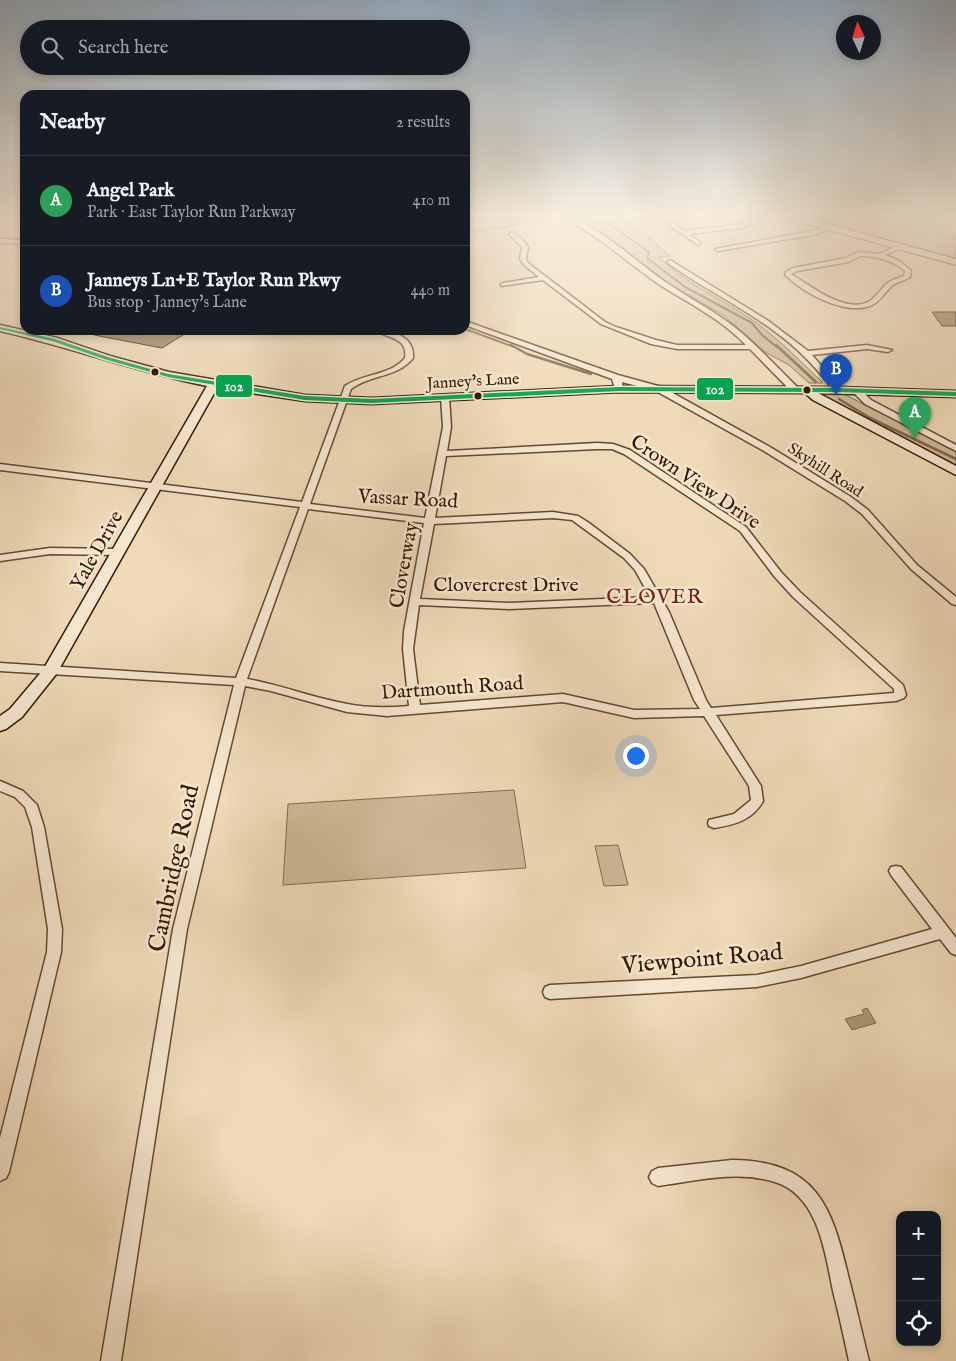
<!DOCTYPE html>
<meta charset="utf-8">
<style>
body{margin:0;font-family:"IM FELL English",serif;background:#242831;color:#f1f3f6}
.controls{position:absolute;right:15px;bottom:15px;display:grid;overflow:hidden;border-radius:10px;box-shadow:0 2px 8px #0003}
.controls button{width:45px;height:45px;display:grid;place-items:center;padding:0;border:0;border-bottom:1px solid #363941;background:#171b24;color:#f1f3f6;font:25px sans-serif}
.compass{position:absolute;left:836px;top:15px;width:45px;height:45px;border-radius:50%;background:#171b24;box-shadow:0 2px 8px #0003;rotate:356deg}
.you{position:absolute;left:635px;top:755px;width:18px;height:18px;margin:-12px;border:4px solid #fff;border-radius:50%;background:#1a73e8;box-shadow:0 0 0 8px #1a73e833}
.badge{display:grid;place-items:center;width:32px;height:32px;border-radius:50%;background:#c59692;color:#fff;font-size:16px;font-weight:700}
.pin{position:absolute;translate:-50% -41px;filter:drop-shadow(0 1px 2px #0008)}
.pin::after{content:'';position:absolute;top:26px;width:18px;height:15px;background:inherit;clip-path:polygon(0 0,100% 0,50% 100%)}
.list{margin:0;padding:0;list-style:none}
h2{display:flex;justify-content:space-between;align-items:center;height:65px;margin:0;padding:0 20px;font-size:21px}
h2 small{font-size:16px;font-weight:400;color:#9ea1a6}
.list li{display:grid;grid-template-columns:32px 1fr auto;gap:15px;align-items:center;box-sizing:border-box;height:90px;padding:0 20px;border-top:1px solid #363941}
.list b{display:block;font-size:19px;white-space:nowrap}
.list p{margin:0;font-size:16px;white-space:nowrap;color:#9ea1a6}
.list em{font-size:16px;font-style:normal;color:#9ea1a6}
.icon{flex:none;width:28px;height:28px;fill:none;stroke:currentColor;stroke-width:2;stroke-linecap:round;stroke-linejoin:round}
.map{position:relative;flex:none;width:956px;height:1361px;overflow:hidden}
.search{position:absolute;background:#171b24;box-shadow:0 2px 8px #0003;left:20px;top:20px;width:450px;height:55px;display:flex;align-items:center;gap:12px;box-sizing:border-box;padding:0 18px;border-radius:28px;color:#9ea1a6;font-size:19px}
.panel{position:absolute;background:#171b24;box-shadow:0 2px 8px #0003;left:20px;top:90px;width:450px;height:245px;border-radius:15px}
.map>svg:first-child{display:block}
.green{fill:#cfb998;stroke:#826a4c}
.water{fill:#af9879;stroke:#7e6649}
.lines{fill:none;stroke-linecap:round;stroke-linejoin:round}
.stream-far1{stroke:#7e6649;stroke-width:2}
.stream{stroke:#7e6649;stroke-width:2.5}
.building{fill:#957d5f;stroke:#341a00}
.street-casing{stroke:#634a2e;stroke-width:3}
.secondary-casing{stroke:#341a00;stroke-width:3}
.primary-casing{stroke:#341a00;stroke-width:2}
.street{fill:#f5e6d0;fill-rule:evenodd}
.secondary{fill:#f5e6d0;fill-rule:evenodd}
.primary{fill:#efd9b7;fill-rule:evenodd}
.bus-1-casing{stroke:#f5e6d0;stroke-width:3}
.bus-1{fill:#00a651;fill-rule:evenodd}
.bus-dot{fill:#341a00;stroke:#f5e6d0;stroke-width:2}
.labels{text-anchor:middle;stroke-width:5;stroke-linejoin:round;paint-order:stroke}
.far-street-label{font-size:16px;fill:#341a00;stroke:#f5e6d0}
.street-label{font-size:20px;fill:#341a00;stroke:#f5e6d0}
.neighbourhood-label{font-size:21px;letter-spacing:1px;fill:#7a1f14;stroke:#f5e6d0}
.near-street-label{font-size:24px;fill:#341a00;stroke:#f5e6d0}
.line-badge{stroke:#f5e6d0;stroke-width:2}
.badge-label{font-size:14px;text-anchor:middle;font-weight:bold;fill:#fff}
</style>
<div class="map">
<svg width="956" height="1361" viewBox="0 0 956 1361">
<rect width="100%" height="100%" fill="#efd9b7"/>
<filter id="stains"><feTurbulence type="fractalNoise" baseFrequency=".004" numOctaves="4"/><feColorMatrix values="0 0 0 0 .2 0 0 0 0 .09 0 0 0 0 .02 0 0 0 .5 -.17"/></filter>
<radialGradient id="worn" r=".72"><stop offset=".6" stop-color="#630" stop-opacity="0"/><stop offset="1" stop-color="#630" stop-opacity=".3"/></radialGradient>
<g class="green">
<path d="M 465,214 L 616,214 L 649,237 L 670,256 L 659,257 C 686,284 720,298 751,319 C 777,337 800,361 823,383 L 809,383 L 789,365 L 765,352 L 723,315 L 671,285 L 599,229 L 576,214 L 476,232 L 465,231 Z"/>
<path d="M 793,214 L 956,214 L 956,258 Z"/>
<path d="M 844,394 L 956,452 L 956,466 L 825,398 L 823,395 Z"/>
<path d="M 514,790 L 526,868 L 283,885 L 288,804 Z"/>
<path d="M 618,845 L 628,885 L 604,886 L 595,846 Z"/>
</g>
<path class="water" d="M 867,1008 L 876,1023 L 852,1030 L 845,1019 L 864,1014 L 862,1010 Z"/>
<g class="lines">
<g class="stream-far1">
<path d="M 563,214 L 608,223 L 649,252 L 647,258 L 685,287 L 752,323 L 762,335 L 777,347"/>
<path d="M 825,222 L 839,215"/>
<path d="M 465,329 L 514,347"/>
</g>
<g class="stream">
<path d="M 511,345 L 527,354 L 591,374"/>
<path d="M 776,345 L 816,382"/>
<path d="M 839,399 L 870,418 L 956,459"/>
</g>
</g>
<g class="building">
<path d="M 932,312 L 956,312 L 956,326 L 942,326 Z"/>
<path d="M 94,330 L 191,330 L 162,348 L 94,335 Z"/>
</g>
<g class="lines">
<defs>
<g id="street">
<path d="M 770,214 L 778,214 L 741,228 L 689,234 L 700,242 L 700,244 L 698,245 L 668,224 L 673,223 L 685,231 L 740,224 Z"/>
<path d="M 568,219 C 589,218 644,268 664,281 C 690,299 719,313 743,334 C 762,351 780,370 798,388 L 798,392 L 792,392 L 750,349 L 677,349 L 651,344 L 601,324 L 543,280 L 501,286 L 501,284 L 503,283 L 539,277 L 524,265 L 520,259 L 522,247 L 509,234 L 512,232 L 521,238 L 528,247 L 526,259 L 528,263 L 605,322 L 616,327 L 656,340 L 677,345 L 746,345 C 721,319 690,304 660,285 C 629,264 602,238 568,221 Z"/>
<path d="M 830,225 L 832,226 L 832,228 L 813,235 L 718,251 L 715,249 L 812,231 Z"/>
<path d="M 0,239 L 25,240 L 25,244 L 0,243 Z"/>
<path d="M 898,246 L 903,247 L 885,255 L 900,261 L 911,271 L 910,277 C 905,281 898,281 893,285 C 884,292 881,302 870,306 C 843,315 804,293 785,275 L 786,272 L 793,268 L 846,258 L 859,252 L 879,254 ZM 860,256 C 877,256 892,260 905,271 L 904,276 C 899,278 894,279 889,282 C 883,286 878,295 870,301 C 846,315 811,286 791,274 L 797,271 L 848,262 Z"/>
<path d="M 670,260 L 767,320 L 808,351 L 867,345 L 892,350 L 888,352 L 867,349 L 812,355 L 842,390 L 835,392 C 817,368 798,348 774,331 C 741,306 702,288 668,263 L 667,262 Z"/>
<path d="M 465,321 L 618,375 L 662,387 L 770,447 L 851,497 L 868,510 L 917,565 L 956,597 L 956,605 L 952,604 L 911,569 L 862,514 L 845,501 L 764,451 L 656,391 L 622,382 L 623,389 L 616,391 L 612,379 L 465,325 Z"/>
<path d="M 375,330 C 393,330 415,337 413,358 C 397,378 371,374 351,389 L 310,504 L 425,518 L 443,427 L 441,397 L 445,395 L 449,397 L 451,427 L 447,451 L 597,443 L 613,444 L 630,450 L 746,527 L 781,572 L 800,592 L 903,685 L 906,695 L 904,698 L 896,701 L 716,715 L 761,786 L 763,801 C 753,820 734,825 714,828 L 709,826 L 708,823 L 709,820 L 734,814 L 751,800 L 749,786 L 704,716 L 634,718 L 563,702 L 387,716 L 347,712 L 271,691 L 245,686 L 187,929 L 121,1361 L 101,1361 L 173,929 L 234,685 L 0,671 L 0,663 L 236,678 L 300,507 L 0,470 L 0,464 L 302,502 L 345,386 C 364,373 390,376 405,358 C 408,337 388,339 375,330 ZM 597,449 L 612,449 L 624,454 L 740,531 L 774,576 L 793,597 L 894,689 L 894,693 L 711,708 L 706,700 L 669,612 L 644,569 L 630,554 L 589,523 L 578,516 L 553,512 L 435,518 L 446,456 ZM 308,509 L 424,523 L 404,631 L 403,649 L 409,706 C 388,708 368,708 347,704 C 313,698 281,685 247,679 ZM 553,518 L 572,520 L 624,558 L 635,570 L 650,597 L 509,603 L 420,599 L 434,524 ZM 654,603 L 694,700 L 700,709 L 634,710 L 563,694 L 420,705 L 413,649 L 419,605 L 509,609 Z"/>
<path d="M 853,388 L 859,388 L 871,400 L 956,445 L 956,451 L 865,404 L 853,392 Z"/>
<path d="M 50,548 L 118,549 L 123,552 L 118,555 L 50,554 L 0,561 L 0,555 Z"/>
<path d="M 0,781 L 23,791 L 37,805 L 44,827 L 62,929 L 61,952 L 9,1172 L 6,1178 L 0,1181 L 0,1138 L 47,952 L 48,929 L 32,827 L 25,807 L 15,797 L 0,791 Z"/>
<path d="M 896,866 L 901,867 L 956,938 L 956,955 L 951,953 L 940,939 L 801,978 L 757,987 L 550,999 L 545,997 L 543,992 L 545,987 L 550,985 L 757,975 L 801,966 L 932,929 L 891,875 L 889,871 L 891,867 Z"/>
<path d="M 732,1160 C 817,1161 832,1206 849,1279 C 856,1306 862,1334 869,1361 L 849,1361 C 844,1338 839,1314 833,1291 C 825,1253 819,1196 775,1182 C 737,1170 696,1181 658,1186 L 652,1183 L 649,1177 L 652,1171 L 658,1168 Z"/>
</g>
<path id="secondary" d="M 0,325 L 57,338 L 110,356 L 169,372 L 305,395 L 372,398 L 619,386 L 838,387 L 956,391 L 956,397 L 818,393 L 956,466 L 956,475 L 813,400 L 805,393 L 619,392 L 372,404 L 305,401 L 217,388 L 57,673 L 22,717 L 6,729 L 0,731 L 0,716 L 10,709 L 43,670 L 207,386 C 137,372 70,347 0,331 Z"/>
<path id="primary" d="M 776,214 L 791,214 L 956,259 L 956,265 L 778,216 Z"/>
</defs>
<use href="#street" class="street-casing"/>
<use href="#secondary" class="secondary-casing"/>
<use href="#primary" class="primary-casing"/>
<use href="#street" class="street"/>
<use href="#secondary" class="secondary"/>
<use href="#primary" class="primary"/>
<defs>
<path id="bus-1" d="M 0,327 L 55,339 L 108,357 L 168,374 L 305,396 L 372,399 L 619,387 L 838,388 L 956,392 L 956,396 L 838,392 L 619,391 L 372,403 L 305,400 L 168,377 L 104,359 L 52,341 L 0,329 Z"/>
</defs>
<use href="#bus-1" class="bus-1-casing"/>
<use href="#bus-1" class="bus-1"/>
</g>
<linearGradient id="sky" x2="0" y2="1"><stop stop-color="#91a9bc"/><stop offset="0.53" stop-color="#f8eedf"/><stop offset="1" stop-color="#f8eedf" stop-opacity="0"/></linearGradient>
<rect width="956" height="404" fill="url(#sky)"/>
<g class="bus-dot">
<circle cx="155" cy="372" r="4.5"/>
<circle cx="807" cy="390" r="4.5"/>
<circle cx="478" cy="396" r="4.5"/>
</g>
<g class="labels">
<g class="far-street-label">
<text transform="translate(473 380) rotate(-3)" y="6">Janney's Lane</text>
<text transform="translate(826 469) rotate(33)" y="6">Skyhill Road</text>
</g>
<g class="street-label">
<text transform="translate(696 481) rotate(34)" y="7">Crown View Drive</text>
<text transform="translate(408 498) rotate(3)" y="7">Vassar Road</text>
<text transform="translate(96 550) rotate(-61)" y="7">Yale Drive</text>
<text transform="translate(403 565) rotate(-80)" y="7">Cloverway</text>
<text x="506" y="591">Clovercrest Drive</text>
<text transform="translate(452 687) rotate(-4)" y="7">Dartmouth Road</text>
</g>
<g class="neighbourhood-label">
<text x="655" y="603">CLOVER</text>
</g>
<g class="near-street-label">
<text transform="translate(173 868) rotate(-78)" y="8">Cambridge Road</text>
<text transform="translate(702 958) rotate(-5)" y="8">Viewpoint Road</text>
</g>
</g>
<g class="line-badge">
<rect x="215" y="374" width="38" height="24" rx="5" fill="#00a651"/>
<rect x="696" y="377" width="38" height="24" rx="5" fill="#00a651"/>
</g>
<g class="badge-label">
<text x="234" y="391">102</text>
<text x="715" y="394">102</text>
</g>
<rect width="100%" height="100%" filter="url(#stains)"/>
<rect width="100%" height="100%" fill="url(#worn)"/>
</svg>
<div class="controls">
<button>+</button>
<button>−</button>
<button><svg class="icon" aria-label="locate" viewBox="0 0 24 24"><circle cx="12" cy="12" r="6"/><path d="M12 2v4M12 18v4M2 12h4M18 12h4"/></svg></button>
</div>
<svg class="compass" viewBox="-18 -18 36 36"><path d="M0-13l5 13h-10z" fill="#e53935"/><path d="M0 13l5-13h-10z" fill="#9ea1a6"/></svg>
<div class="you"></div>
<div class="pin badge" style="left:915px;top:438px;background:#2e9e5b">A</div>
<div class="pin badge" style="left:836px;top:395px;background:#1a4fb4">B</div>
<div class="search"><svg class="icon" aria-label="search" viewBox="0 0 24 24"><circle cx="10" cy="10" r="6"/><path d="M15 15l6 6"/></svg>Search here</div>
<section class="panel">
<h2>Nearby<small>2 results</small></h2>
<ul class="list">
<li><span class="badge" style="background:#2e9e5b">A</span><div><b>Angel Park</b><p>Park · East Taylor Run Parkway</p></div><em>410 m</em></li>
<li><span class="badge" style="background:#1a4fb4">B</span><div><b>Janneys Ln+E Taylor Run Pkwy</b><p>Bus stop · Janney's Lane</p></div><em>440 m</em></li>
</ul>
</section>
</div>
